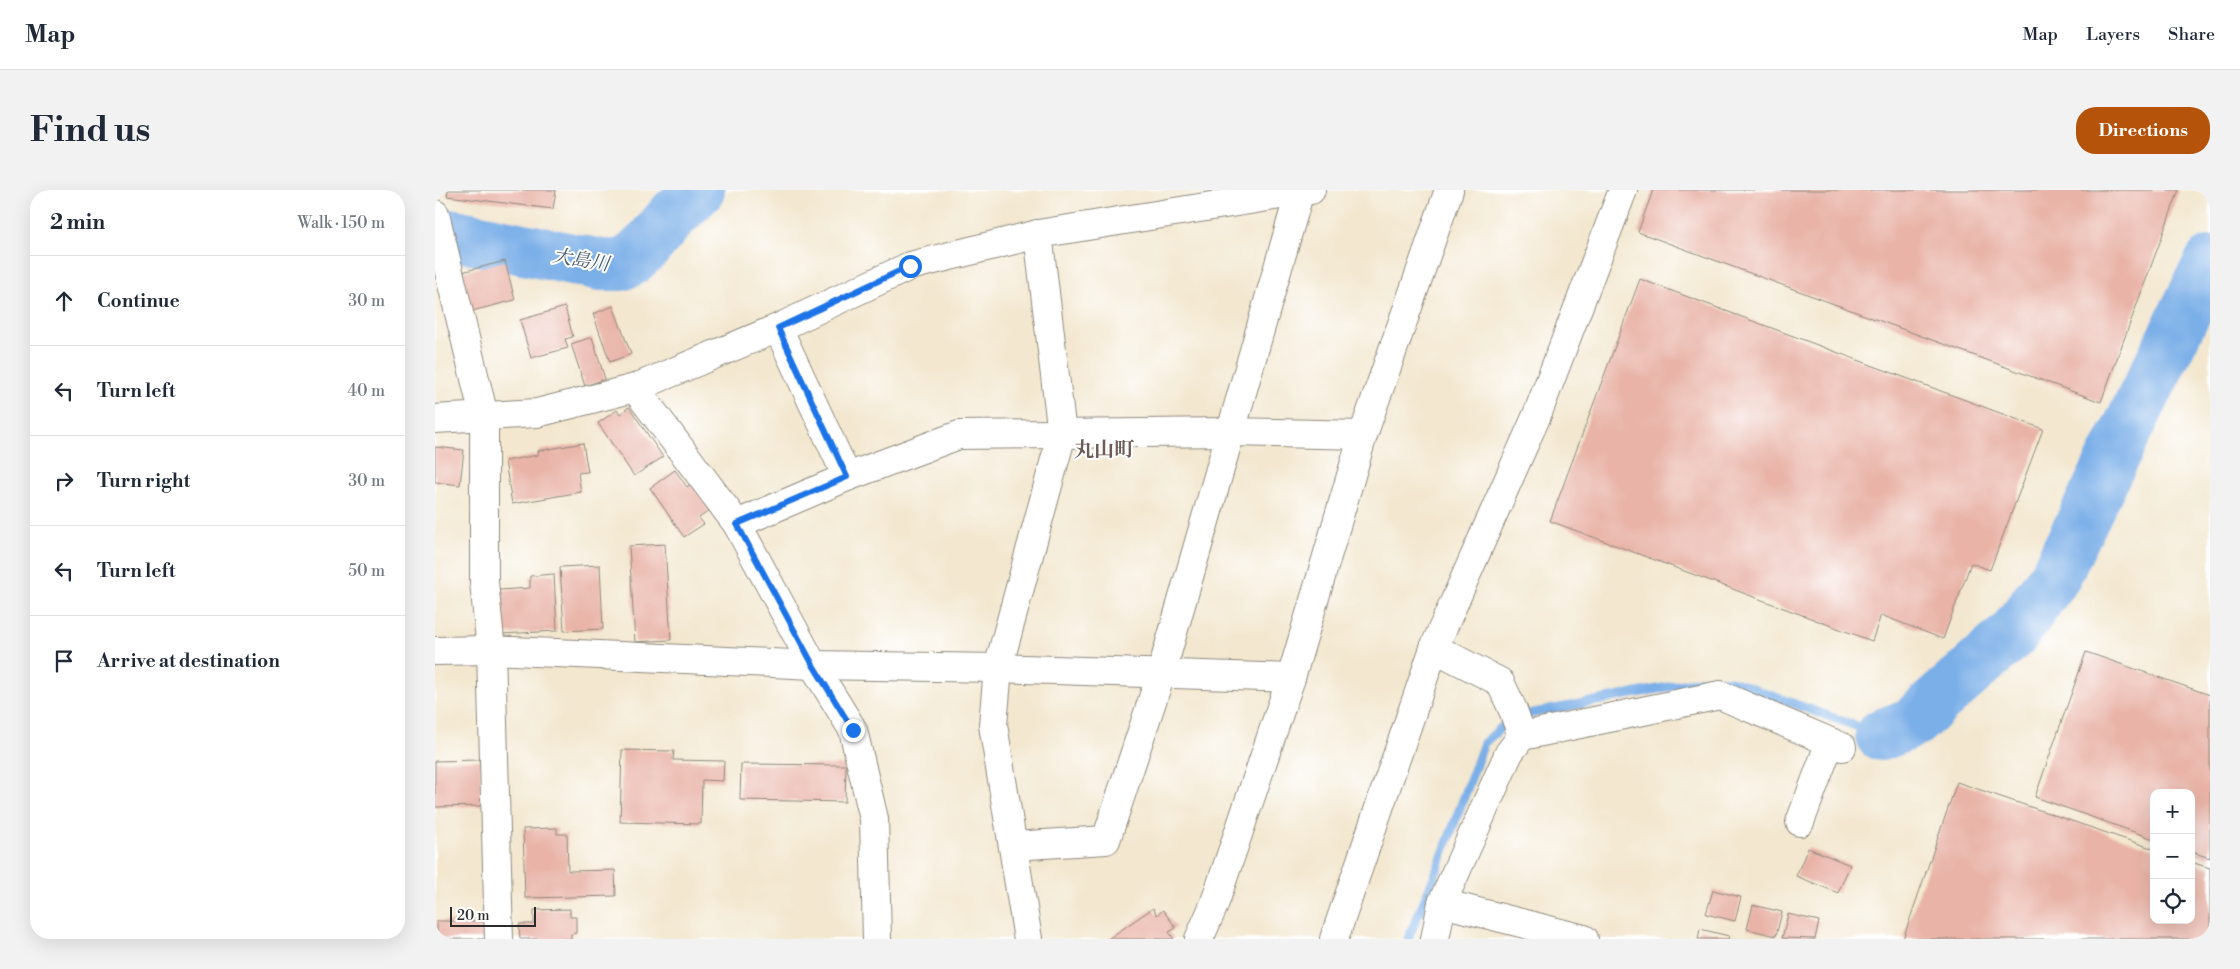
<!DOCTYPE html>
<meta charset="utf-8">
<style>
body{margin:0;font-family:"Libre Bodoni","Noto Serif JP",serif;background:#f2f2f3;color:#1f2937}
.controls{position:absolute;right:15px;bottom:15px;display:grid;overflow:hidden;border-radius:10px;box-shadow:0 5px 20px #0002}
.controls button{width:45px;height:45px;display:grid;place-items:center;padding:0;border:0;border-bottom:1px solid #e0e1e3;background:#fff;color:#1f2937;font:25px sans-serif}
.scale{position:absolute;left:15px;bottom:12px;width:86px;box-sizing:border-box;padding-left:5px;border:2px solid #2b2b2b;border-top:0;font-size:14px;line-height:18px;white-space:nowrap;color:#2b2b2b;-webkit-text-stroke:4px #fff;paint-order:stroke}
.stop{position:absolute;width:15px;height:15px;margin:-11px;border:4px solid #1a73e8;border-radius:50%;background:#fff}
.stop.end{background:#1a73e8;border-color:#fff;box-shadow:0 1px 5px #0008}
.list{margin:0;padding:0;list-style:none}
h2{display:flex;justify-content:space-between;align-items:center;height:65px;margin:0;padding:0 20px;font-size:21px}
h2 small{font-size:16px;font-weight:400;color:#747a83}
.list li{display:grid;grid-template-columns:32px 1fr auto;gap:15px;align-items:center;box-sizing:border-box;height:90px;padding:0 20px;border-top:1px solid #e0e1e3}
.list b{display:block;font-size:19px;white-space:nowrap}
.list em{font-size:16px;font-style:normal;color:#747a83}
.icon{flex:none;width:28px;height:28px;fill:none;stroke:currentColor;stroke-width:2;stroke-linecap:round;stroke-linejoin:round}
.map{position:relative;flex:none;width:1775px;height:749px;overflow:hidden;border-radius:20px}
header{display:flex;align-items:center;gap:30px;box-sizing:border-box;height:70px;padding:0 25px;background:#fff;border-bottom:1px solid #e0e1e3}
header strong{font-size:24px}
nav{display:flex;gap:28px;margin-inline-start:auto;font-size:18px}
.intro{display:flex;align-items:center;justify-content:space-between;box-sizing:border-box;height:120px;padding:0 30px}
h1{margin:0;font-size:35px}
.button{padding:12px 22px;border-radius:20px;background:#b45309;color:#fff;font-size:18px;font-weight:700}
main{display:flex;gap:30px;padding:0 30px}
aside{flex:1;background:#fff;border-radius:20px;box-shadow:0 5px 20px #0002}
.map>svg:first-child{display:block}
.lines{fill:none;stroke-linecap:round;stroke-linejoin:round}
.stream{stroke:#7aafe8;stroke-width:9}
.river{stroke:#7aafe8;stroke-width:52}
.building{fill:#e9b4a7}
.minor-casing{stroke:#8f897d;stroke-width:30}
.minor{stroke:#fff;stroke-width:28}
.route{stroke:#1a73e8;stroke-width:6}
.labels{text-anchor:middle;stroke-width:4;stroke-linejoin:round;paint-order:stroke}
.water-label{font-size:19px;font-style:italic;fill:#47596d;stroke:#fff}
.quarter-label{font-size:20px;font-weight:bold;fill:#6e5b56;stroke:#fff}
</style>
<header>
<strong>Map</strong>
<nav><a>Map</a><a>Layers</a><a>Share</a></nav>
</header>
<div class="intro"><h1>Find us</h1><a class="button">Directions</a></div>
<main>
<aside>
<h2>2 min<small>Walk · 150 m</small></h2>
<ul class="list">
<li><svg class="icon" aria-label="ahead" viewBox="0 0 24 24"><path d="M12 20V5M6 11l6-6 6 6"/></svg><div><b>Continue</b></div><em>30 m</em></li>
<li><svg class="icon" aria-label="left" viewBox="0 0 24 24"><path d="M17 20v-9H6M10 6l-5 5 5 5"/></svg><div><b>Turn left</b></div><em>40 m</em></li>
<li><svg class="icon" aria-label="right" viewBox="0 0 24 24"><path d="M7 20v-9h11M14 6l5 5-5 5"/></svg><div><b>Turn right</b></div><em>30 m</em></li>
<li><svg class="icon" aria-label="left" viewBox="0 0 24 24"><path d="M17 20v-9H6M10 6l-5 5 5 5"/></svg><div><b>Turn left</b></div><em>50 m</em></li>
<li><svg class="icon" aria-label="arrive" viewBox="0 0 24 24"><path d="M6 21V4h12l-3 4 3 4H6"/></svg><div><b>Arrive at destination</b></div></li>
</ul>
</aside>
<div class="map">
<svg width="1775" height="749" viewBox="0 0 1775 749">
<rect width="100%" height="100%" fill="#fff"/>
<filter id="ink" filterUnits="userSpaceOnUse"><feTurbulence type="fractalNoise" baseFrequency=".02" numOctaves="2"/><feDisplacementMap in="SourceGraphic" scale="10" xChannelSelector="R" yChannelSelector="G"/><feConvolveMatrix kernelMatrix="1 2 1 2 8 2 1 2 1" color-interpolation-filters="sRGB"/></filter>
<filter id="wash" filterUnits="userSpaceOnUse"><feTurbulence type="fractalNoise" baseFrequency=".0096" numOctaves="4" result="noise"/><feDisplacementMap in="SourceGraphic" scale="20" xChannelSelector="R" yChannelSelector="G"/><feGaussianBlur stdDeviation="1.12" result="paint"/><feColorMatrix in="noise" values="0 0 0 0 0 0 0 0 0 0 0 0 0 0 0 0 0 1.4 0 .05"/><feComposite in="paint" operator="in"/></filter>
<g filter="url(#wash)">
<rect width="100%" height="100%" fill="#f3e7cf"/>
<g class="lines">
<path class="stream" d="M 973,749 L 1002,680 L 1049,553 L 1078,527 L 1264,491 L 1296,491 L 1446,545"/>
<g class="river">
<path d="M 0,45 L 20,45 L 166,75 L 185,75 L 195,71 L 211,57 L 239,24 L 264,0"/>
<path d="M 1446,545 L 1477,533 L 1578,444 L 1620,386 L 1775,72"/>
</g>
</g>
<g id="blocks">
<g class="building">
<path d="M 13,0 L 121,0 L 118,19 L 12,6 Z"/>
<path d="M 1218,0 L 1744,0 L 1666,212 L 1203,42 Z"/>
<path d="M 70,71 L 80,110 L 37,121 L 27,82 Z"/>
<path d="M 1205,89 L 1608,239 L 1555,380 L 1536,373 L 1508,449 L 1446,425 L 1437,451 L 1115,331 Z"/>
<path d="M 178,116 L 196,164 L 175,172 L 158,124 Z"/>
<path d="M 130,117 L 138,147 L 130,149 L 133,158 L 96,168 L 85,130 Z"/>
<path d="M 157,147 L 170,189 L 150,196 L 136,154 Z"/>
<path d="M 194,217 L 228,267 L 199,286 L 163,233 L 182,220 L 185,224 Z"/>
<path d="M 148,253 L 153,282 L 143,283 L 146,302 L 77,314 L 70,271 L 103,265 L 103,261 Z"/>
<path d="M 0,257 L 29,260 L 25,295 L 0,292 Z"/>
<path d="M 240,280 L 252,297 L 256,294 L 274,321 L 264,328 L 269,334 L 249,347 L 215,298 Z"/>
<path d="M 230,354 L 236,450 L 200,452 L 194,356 Z"/>
<path d="M 165,375 L 168,439 L 129,441 L 125,377 Z"/>
<path d="M 119,384 L 122,441 L 66,444 L 64,400 L 95,398 L 95,386 Z"/>
<path d="M 1651,462 L 1775,505 L 1775,668 L 1756,662 L 1756,603 L 1719,603 L 1719,649 L 1600,607 Z"/>
<path d="M 187,560 L 239,561 L 238,570 L 289,571 L 288,591 L 267,590 L 266,634 L 185,632 Z"/>
<path d="M 45,570 L 46,616 L 0,617 L 0,571 Z"/>
<path d="M 306,574 L 411,575 L 410,612 L 305,610 Z"/>
<path d="M 1522,592 L 1719,659 L 1719,730 L 1756,730 L 1756,672 L 1775,678 L 1775,749 L 1468,749 Z"/>
<path d="M 122,638 L 122,644 L 132,644 L 133,681 L 180,680 L 181,706 L 90,708 L 88,639 Z"/>
<path d="M 1373,658 L 1415,675 L 1403,703 L 1361,686 Z"/>
<path d="M 1278,700 L 1306,707 L 1300,731 L 1271,724 Z"/>
<path d="M 1318,715 L 1347,722 L 1341,746 L 1312,739 Z"/>
<path d="M 718,718 L 722,725 L 728,720 L 741,738 L 734,742 L 739,749 L 673,749 Z"/>
<path d="M 135,719 L 135,727 L 141,727 L 141,743 L 136,744 L 136,749 L 85,749 L 84,734 L 99,734 L 99,720 Z"/>
<path d="M 1353,724 L 1384,731 L 1380,749 L 1347,748 Z"/>
<path d="M 2,731 L 51,731 L 52,749 L 9,749 L 2,742 Z"/>
<path d="M 1265,739 L 1294,746 L 1293,749 L 1263,749 Z"/>
</g>
</g>
</g>
<g filter="url(#ink)">
<use href="#blocks" fill-opacity="0" stroke="#8f897d" stroke-width="1"/>
<g class="lines">
<defs>
<g id="minor">
<path d="M 0,24 L 49,226 L 49,392 L 56,460 L 64,749"/>
<path d="M 343,138 L 412,287"/>
<path d="M 200,198 L 302,334 L 378,475 L 418,540 L 439,629 L 442,749"/>
<path d="M 0,229 L 102,223 L 200,198 L 343,138 L 475,76 L 603,44 L 876,0"/>
<path d="M 302,334 L 412,287 L 524,245 L 795,242 L 928,245"/>
<path d="M 999,458 L 1065,492 L 1078,520 L 1087,546"/>
<path d="M 0,461 L 56,460 L 378,475 L 563,478 L 856,488"/>
<path d="M 1365,632 L 1395,552"/>
<path d="M 578,656 L 671,650 L 726,484 L 865,1"/>
<path d="M 1007,713 L 1149,749"/>
<path d="M 593,749 L 558,535 L 563,478 L 627,244 L 603,44"/>
<path d="M 764,749 L 779,715 L 856,488 L 928,245 L 1014,0"/>
<path d="M 899,749 L 999,458 L 1102,225 L 1188,0"/>
<path d="M 1000,749 L 1007,713 L 1074,563 L 1087,546 L 1285,505 L 1407,557"/>
</g>
</defs>
<use href="#minor" class="minor-casing"/>
<use href="#minor" class="minor"/>
</g>
</g>
<g class="lines" filter="url(#ink)">
<path class="route" d="M 418,540 L 378,475 L 302,334 L 412,287 L 343,138 L 475,76"/>
</g>
<g class="labels">
<g class="water-label">
<text transform="translate(146 69) rotate(9)" y="7">大島川</text>
</g>
<g class="quarter-label">
<text x="669" y="266">丸山町</text>
</g>
</g>
</svg>
<div class="controls">
<button>+</button>
<button>−</button>
<button><svg class="icon" aria-label="locate" viewBox="0 0 24 24"><circle cx="12" cy="12" r="6"/><path d="M12 2v4M12 18v4M2 12h4M18 12h4"/></svg></button>
</div>
<div class="scale">20 m</div>
<div class="stop" style="left:475px;top:76px"></div>
<div class="stop end" style="left:418px;top:540px"></div>
</div>
</main>
